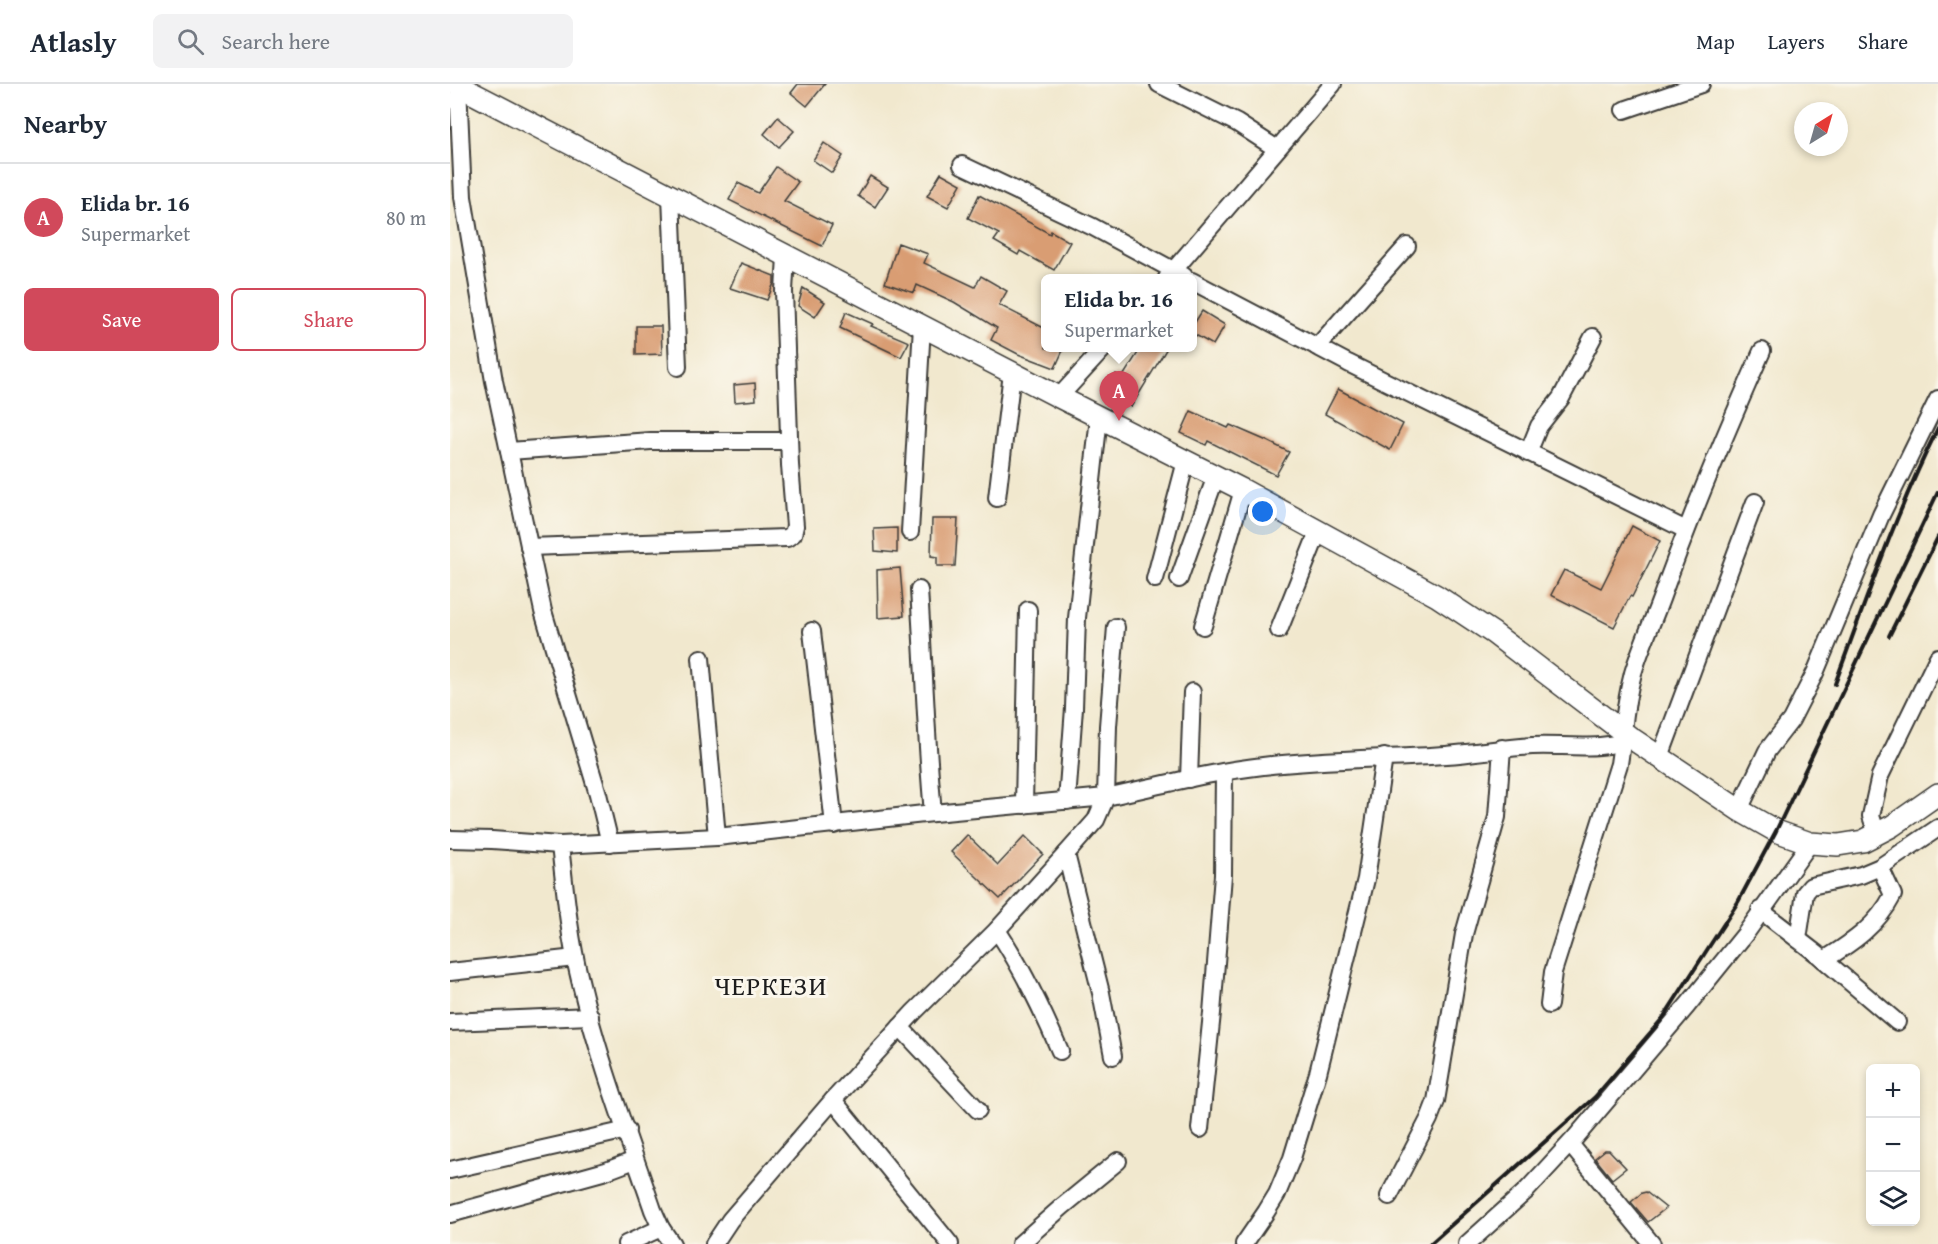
<!DOCTYPE html>
<meta charset="utf-8">
<style>
body{margin:0;font-family:"Gentium Book Plus",serif;background:#f2f2f3;color:#1f2937}
.controls{position:absolute;right:18px;bottom:18px;display:grid;overflow:hidden;border-radius:9px;box-shadow:0 3px 9px #0003}
.controls button{width:54px;height:54px;display:grid;place-items:center;padding:0;border:0;border-bottom:2px solid #e0e1e3;background:#fff;color:#1f2937;font:30px sans-serif}
.compass{position:absolute;left:1344px;top:18px;width:54px;height:54px;border-radius:50%;background:#fff;box-shadow:0 3px 9px #0003;rotate:37deg}
.you{position:absolute;left:813px;top:428px;width:21px;height:21px;margin:-15px;border:4px solid #fff;border-radius:50%;background:#1a73e8;box-shadow:0 0 0 9px #1a73e833}
.badge{display:grid;place-items:center;width:39px;height:39px;border-radius:50%;background:#d1495b;color:#fff;font-size:20px;font-weight:700}
.pin{position:absolute;translate:-50% -50px;filter:drop-shadow(0 2px 3px #0008)}
.pin::after{content:'';position:absolute;top:32px;width:21px;height:18px;background:inherit;clip-path:polygon(0 0,100% 0,50% 100%)}
.popup{position:absolute;left:591px;top:190px;width:156px;height:78px;box-sizing:border-box;display:grid;place-content:center;border-radius:9px;background:#fff;filter:drop-shadow(0 2px 4px #0005);font-size:20px;white-space:nowrap;color:#747a83}
.popup b{font-size:22px;color:#1f2937}
.popup::after{content:'';position:absolute;left:50%;top:100%;margin-left:-12px;border:12px solid transparent;border-top-color:#fff}
.list{margin:0;padding:0;list-style:none}
h2{display:flex;justify-content:space-between;align-items:center;height:78px;margin:0;padding:0 24px;font-size:26px}
h2 small{font-size:20px;font-weight:400;color:#747a83}
.list li{display:grid;grid-template-columns:39px 1fr auto;gap:18px;align-items:center;box-sizing:border-box;height:108px;padding:0 24px;border-top:2px solid #e0e1e3}
.list b{display:block;font-size:22px;white-space:nowrap}
.list p{margin:0;font-size:20px;white-space:nowrap;color:#747a83}
.list em{font-size:20px;font-style:normal;color:#747a83}
.actions{display:flex;gap:12px;padding:18px 24px}
.actions a{flex:1;padding:14px 0;border:2px solid #d1495b;border-radius:9px;text-align:center;font-size:21px;color:#d1495b}
.actions .main{background:#d1495b;color:#fff}
.icon{flex:none;width:33px;height:33px;fill:none;stroke:currentColor;stroke-width:2;stroke-linecap:round;stroke-linejoin:round}
.map{position:relative;flex:none;width:1488px;height:1160px;overflow:hidden}
header{display:flex;align-items:center;gap:36px;box-sizing:border-box;height:84px;padding:0 30px;background:#fff;border-bottom:2px solid #e0e1e3}
header strong{font-size:28px}
nav{display:flex;gap:33px;margin-inline-start:auto;font-size:21px}
.search{width:420px;height:54px;background:#f2f2f3;display:flex;align-items:center;gap:15px;box-sizing:border-box;padding:0 21px;border-radius:9px;color:#747a83;font-size:22px}
main{display:flex}
aside{flex:1;background:#fff}
.map>svg:first-child{display:block}
.building{fill:#d99d73}
.lines{fill:none;stroke-linecap:round;stroke-linejoin:round}
.minor-casing{stroke:#3c3b37;stroke-width:20}
.major-casing{stroke:#3c3b37;stroke-width:24}
.minor{stroke:#fff;stroke-width:16}
.major{stroke:#fff;stroke-width:21}
.rail{stroke:#1c1c1c;stroke-width:4}
.labels{text-anchor:middle;stroke-width:6;stroke-linejoin:round;paint-order:stroke}
.quarter-label{font-size:26px;letter-spacing:1.5px;fill:#1c1c1c;stroke:#fbf7ec}
</style>
<header>
<strong>Atlasly</strong>
<div class="search"><svg class="icon" aria-label="search" viewBox="0 0 24 24"><circle cx="10" cy="10" r="6"/><path d="M15 15l6 6"/></svg>Search here</div>
<nav><a>Map</a><a>Layers</a><a>Share</a></nav>
</header>
<main>
<aside>
<h2>Nearby<small></small></h2>
<ul class="list">
<li><span class="badge">A</span><div><b>Elida br. 16</b><p>Supermarket</p></div><em>80 m</em></li>
</ul>
<div class="actions"><a class="main">Save</a><a>Share</a></div>
</aside>
<div class="map">
<svg width="1488" height="1160" viewBox="0 0 1488 1160">
<rect width="100%" height="100%" fill="#fbf7ec"/>
<filter id="ink" filterUnits="userSpaceOnUse"><feTurbulence type="fractalNoise" baseFrequency=".0167" numOctaves="2"/><feDisplacementMap in="SourceGraphic" scale="12" xChannelSelector="R" yChannelSelector="G"/><feConvolveMatrix kernelMatrix="1 2 1 2 8 2 1 2 1" color-interpolation-filters="sRGB"/></filter>
<filter id="wash" filterUnits="userSpaceOnUse"><feTurbulence type="fractalNoise" baseFrequency=".008" numOctaves="4" result="noise"/><feDisplacementMap in="SourceGraphic" scale="24" xChannelSelector="R" yChannelSelector="G"/><feGaussianBlur stdDeviation="1.35" result="paint"/><feColorMatrix in="noise" values="0 0 0 0 0 0 0 0 0 0 0 0 0 0 0 0 0 1.4 0 .05"/><feComposite in="paint" operator="in"/></filter>
<g filter="url(#wash)">
<rect width="100%" height="100%" fill="#f1e8ce"/>
<g id="blocks">
<g class="building">
<path d="M 348,0 L 375,0 L 357,22 L 341,9 Z"/>
<path d="M 328,33 L 344,47 L 329,63 L 314,50 Z"/>
<path d="M 374,59 L 393,72 L 382,89 L 363,76 Z"/>
<path d="M 326,83 L 348,98 L 334,117 L 382,141 L 372,162 L 279,116 L 288,99 L 308,109 Z"/>
<path d="M 491,89 L 511,100 L 498,123 L 477,112 Z"/>
<path d="M 420,92 L 438,103 L 425,123 L 408,112 Z"/>
<path d="M 529,111 L 600,150 L 601,147 L 620,158 L 604,186 L 570,167 L 568,171 L 544,157 L 549,150 L 518,134 Z"/>
<path d="M 448,159 L 478,170 L 474,179 L 525,203 L 531,192 L 557,207 L 549,221 L 596,245 L 596,264 L 614,264 L 605,284 L 568,270 L 541,256 L 547,244 L 504,218 L 467,201 L 464,209 L 435,199 Z"/>
<path d="M 291,179 L 324,192 L 324,199 L 317,216 L 280,204 Z"/>
<path d="M 353,204 L 375,218 L 365,233 L 348,222 Z"/>
<path d="M 752,227 L 775,241 L 763,261 L 742,249 L 742,243 Z"/>
<path d="M 396,228 L 423,240 L 421,242 L 459,258 L 451,273 L 390,244 Z"/>
<path d="M 186,242 L 211,242 L 212,270 L 186,271 Z"/>
<path d="M 691,264 L 717,264 L 681,323 L 655,307 L 666,290 L 672,294 Z"/>
<path d="M 305,299 L 306,316 L 285,318 L 284,301 Z"/>
<path d="M 888,305 L 953,340 L 940,366 L 875,330 Z"/>
<path d="M 741,327 L 778,344 L 780,341 L 817,357 L 839,368 L 826,391 L 758,357 L 756,361 L 731,349 Z"/>
<path d="M 482,435 L 508,435 L 505,482 L 487,482 L 487,473 L 481,472 Z"/>
<path d="M 1182,442 L 1210,457 L 1182,513 L 1180,512 L 1164,543 L 1101,511 L 1114,486 L 1151,504 Z"/>
<path d="M 447,444 L 447,469 L 425,467 L 424,445 Z"/>
<path d="M 450,484 L 454,532 L 428,534 L 427,486 Z"/>
<path d="M 517,751 L 548,781 L 575,752 L 593,770 L 550,815 L 501,768 Z"/>
<path d="M 1155,1066 L 1159,1066 L 1176,1084 L 1162,1095 L 1145,1074 Z"/>
<path d="M 1196,1108 L 1216,1124 L 1198,1138 L 1181,1118 L 1192,1109 Z"/>
</g>
</g>
</g>
<g filter="url(#ink)">
<use href="#blocks" fill-opacity="0" stroke="#3c3b37" stroke-width="1.5"/>
<g class="lines">
<defs>
<g id="minor">
<path d="M 709,0 L 787,39 L 827,65"/>
<path d="M 8,1 L 13,113 L 44,297 L 93,527 L 148,710 L 160,759"/>
<path d="M 1174,26 L 1251,0"/>
<path d="M 512,81 L 643,143 L 734,192"/>
<path d="M 221,112 L 228,283"/>
<path d="M 717,194 L 883,0"/>
<path d="M 742,197 L 898,279 L 1236,446"/>
<path d="M 867,263 L 957,162"/>
<path d="M 609,313 L 654,264"/>
<path d="M 59,367 L 201,357 L 339,357"/>
<path d="M 1078,369 L 1089,342 L 1111,314 L 1143,253"/>
<path d="M 547,414 L 562,289"/>
<path d="M 460,448 L 472,242"/>
<path d="M 79,463 L 337,454 L 343,450 L 345,442 L 340,381 L 334,207 L 336,172"/>
<path d="M 705,495 L 736,377"/>
<path d="M 729,495 L 766,392"/>
<path d="M 469,506 C 474,580 476,655 483,729"/>
<path d="M 753,542 L 793,406"/>
<path d="M 829,546 L 868,448"/>
<path d="M 362,547 L 384,741"/>
<path d="M 251,574 L 267,753"/>
<path d="M 1173,647 C 1175,627 1178,608 1183,589 C 1191,562 1203,537 1212,512 C 1242,428 1276,348 1312,267"/>
<path d="M 1210,673 L 1305,418"/>
<path d="M 739,695 L 742,608"/>
<path d="M 617,717 L 624,624 L 627,534 L 649,333"/>
<path d="M 574,721 L 578,526"/>
<path d="M 1289,726 L 1317,667 L 1341,636 L 1365,589 L 1431,431 L 1488,315"/>
<path d="M 1427,750 L 1421,732 L 1430,692 L 1488,573"/>
<path d="M 0,755 L 42,756 L 110,761"/>
<path d="M 616,770 L 651,909 L 663,972"/>
<path d="M 1310,826 L 1367,870 L 1447,938"/>
<path d="M 547,846 C 573,885 592,925 610,967"/>
<path d="M 1348,855 L 1355,809 L 1361,802 L 1411,791 L 1430,783 L 1488,744"/>
<path d="M 1374,876 C 1403,858 1427,842 1443,811 L 1430,783"/>
<path d="M 0,888 L 125,874"/>
<path d="M 1099,921 L 1103,888 L 1169,680 L 1172,659"/>
<path d="M 0,938 L 140,932"/>
<path d="M 450,943 L 528,1026"/>
<path d="M 383,1016 L 500,1160"/>
<path d="M 750,1045 L 762,929 L 773,791 L 774,688"/>
<path d="M 1120,1060 L 1202,1160"/>
<path d="M 0,1086 L 177,1046"/>
<path d="M 939,1112 L 979,1035 L 986,1017 L 1014,850 L 1047,733 L 1052,664"/>
<path d="M 0,1130 L 156,1087 L 185,1076"/>
<path d="M 176,1160 L 211,1144"/>
<path d="M 222,1160 L 211,1144 L 203,1126 C 177,1050 148,974 130,896 C 119,852 115,806 110,761 L 267,753 L 483,729 L 656,713 L 658,642 L 666,543"/>
<path d="M 264,1160 L 280,1136 L 383,1016 L 464,928 L 547,846 L 616,770 L 646,736 L 656,713 C 708,702 760,688 813,682 C 874,675 935,675 996,671 C 1025,669 1053,664 1082,662 C 1110,660 1158,668 1181,654"/>
<path d="M 570,1160 L 613,1122 L 668,1077"/>
<path d="M 794,1160 L 816,1128 L 827,1110 L 842,1074 L 868,989 L 916,795 L 934,673"/>
<path d="M 1017,1160 L 1076,1107 L 1125,1054 L 1237,922 L 1296,849 L 1360,759"/>
</g>
<path id="major" d="M 5,0 L 609,313 L 793,406 L 987,512 L 1043,549 L 1181,654 L 1289,726 L 1326,747 L 1360,759 L 1388,761 L 1413,757 L 1442,742 L 1488,710"/>
</defs>
<use href="#minor" class="minor-casing"/>
<use href="#major" class="major-casing"/>
<use href="#minor" class="minor"/>
<use href="#major" class="major"/>
<g class="rail">
<path d="M 1439,552 L 1488,453"/>
<path d="M 1385,600 C 1417,513 1447,426 1488,344"/>
<path d="M 980,1160 L 1145,1013 L 1213,934 L 1288,818 L 1326,747 L 1488,408"/>
</g>
</g>
</g>
<g class="labels">
<g class="quarter-label">
<text x="321" y="911">ЧЕРКЕЗИ</text>
</g>
</g>
</svg>
<div class="controls">
<button>+</button>
<button>−</button>
<button><svg class="icon" aria-label="layers" viewBox="0 0 24 24"><path d="M12 4l9 5-9 5-9-5zM3 14l9 5 9-5"/></svg></button>
</div>
<svg class="compass" viewBox="-18 -18 36 36"><path d="M0-13l5 13h-10z" fill="#e53935"/><path d="M0 13l5-13h-10z" fill="#747a83"/></svg>
<div class="you"></div>
<div class="pin badge" style="left:669px;top:337px">A</div>
<div class="popup"><b>Elida br. 16</b>Supermarket</div>
</div>
</main>
